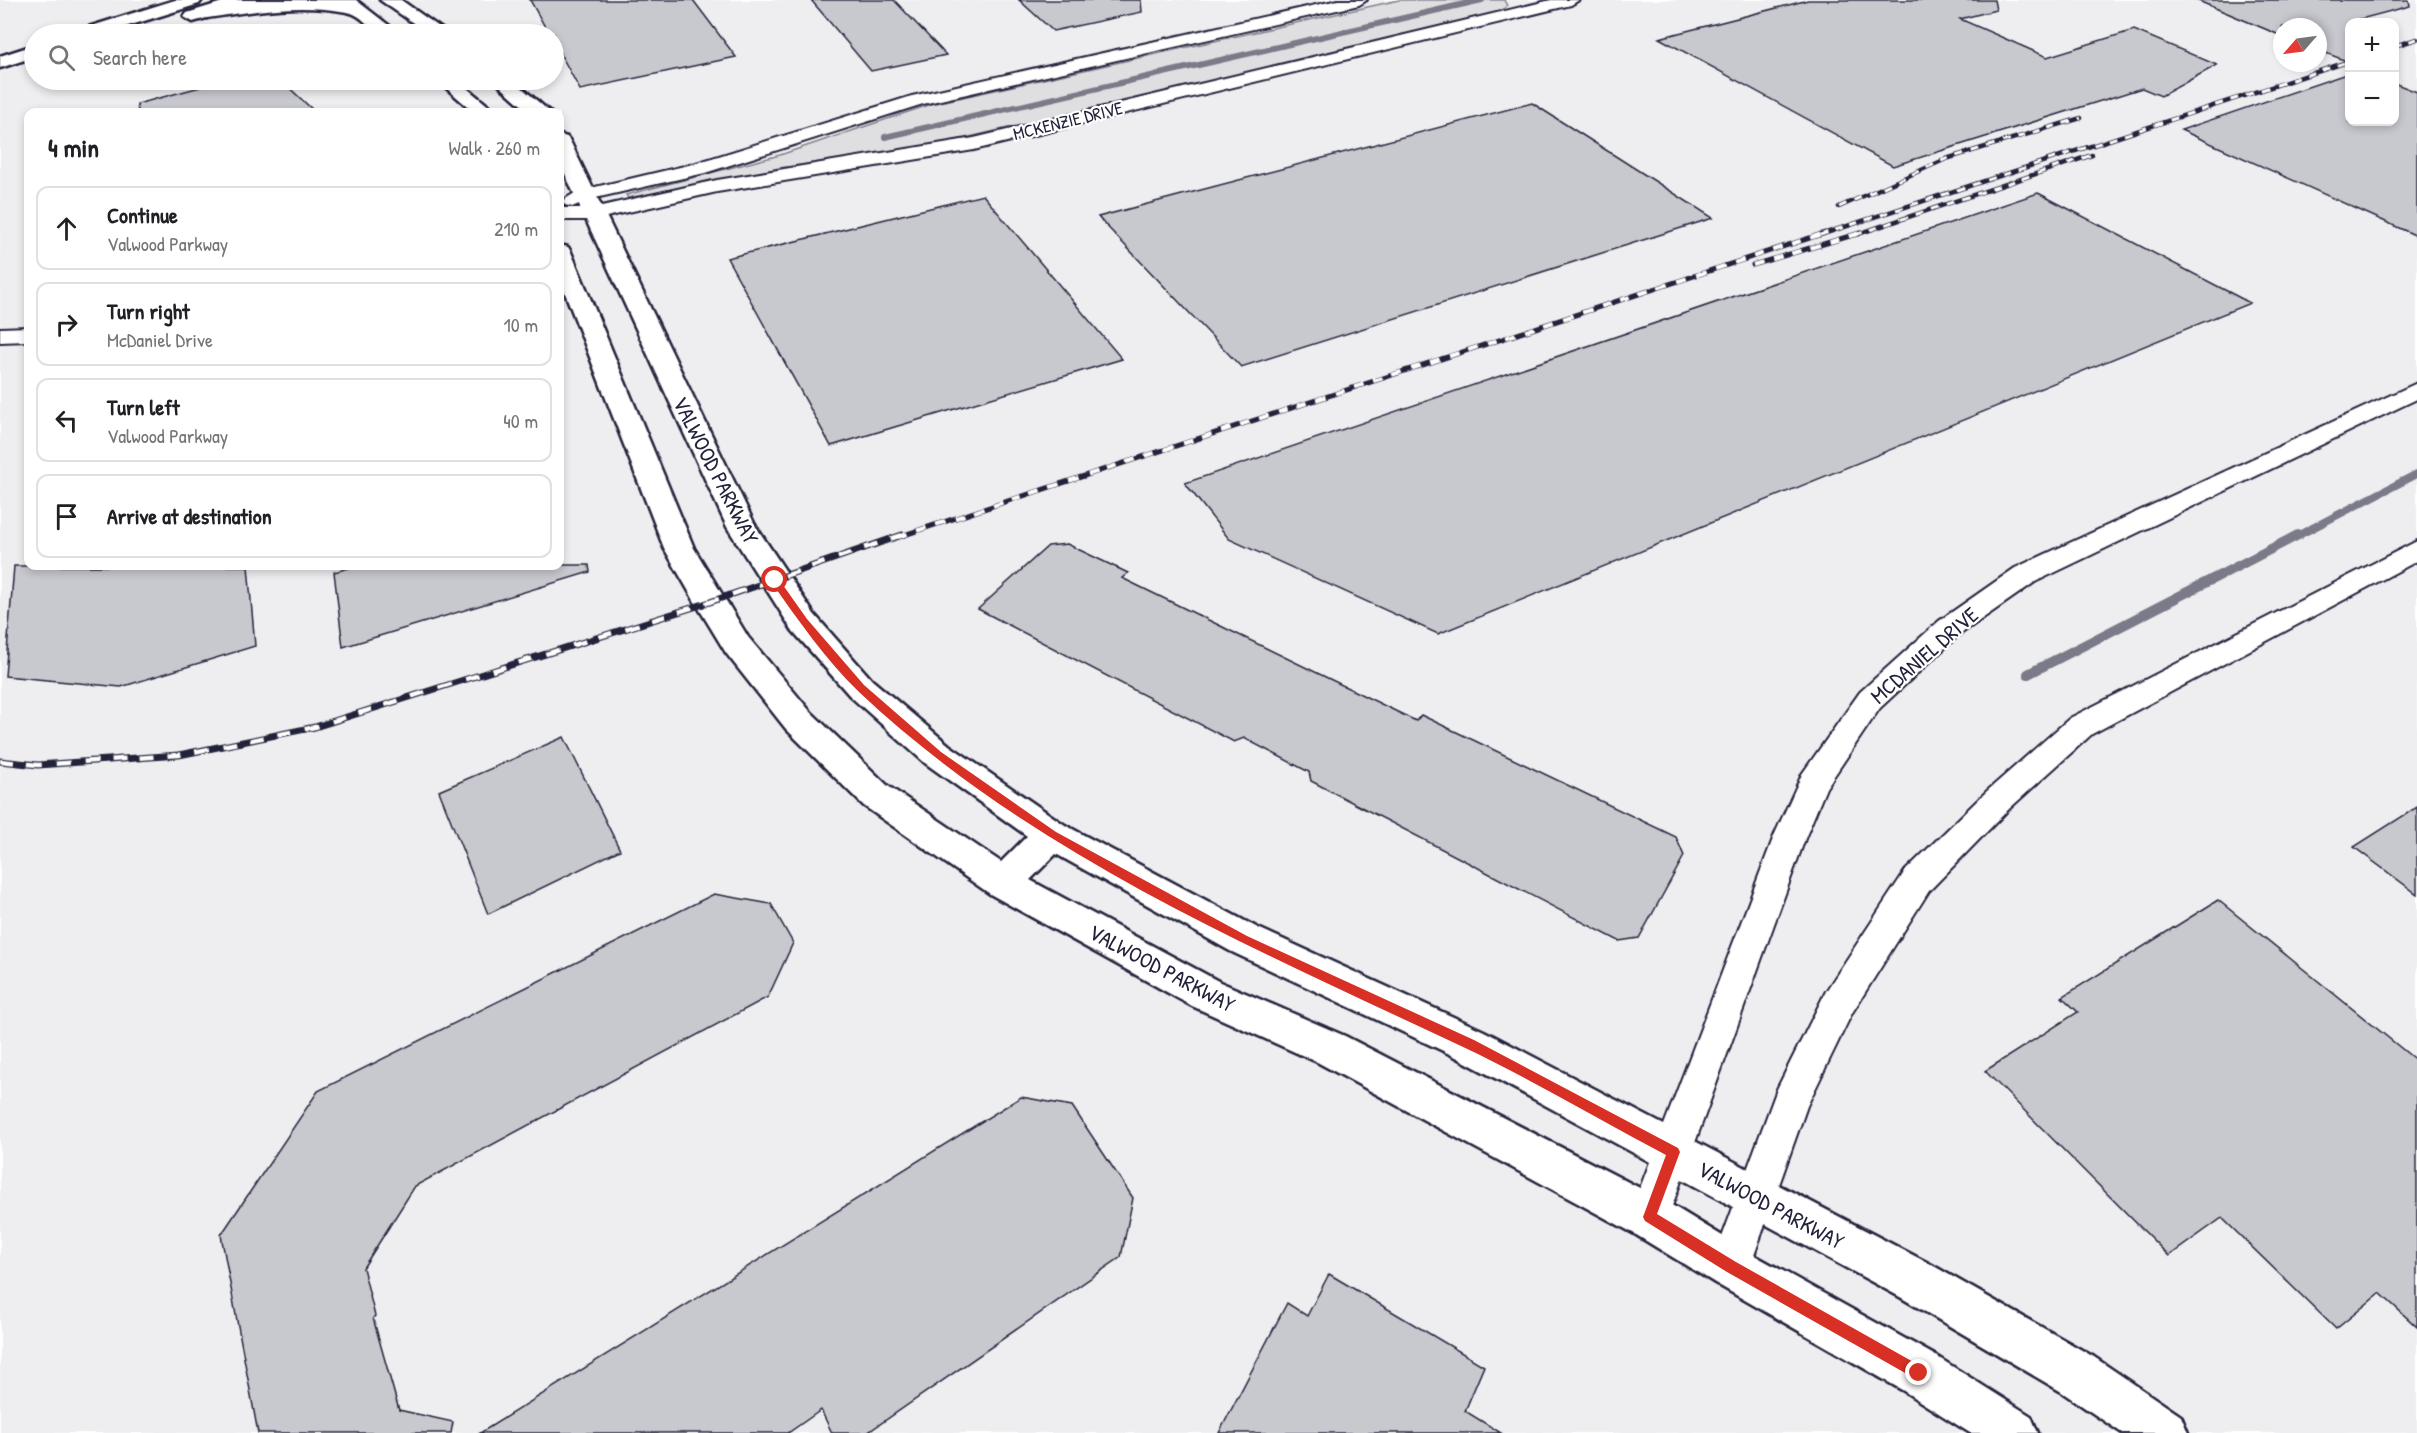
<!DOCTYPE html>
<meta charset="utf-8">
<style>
body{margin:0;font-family:"Patrick Hand",sans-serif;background:#f6f6f6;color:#202124}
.controls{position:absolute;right:18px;top:18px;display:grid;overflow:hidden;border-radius:12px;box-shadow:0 3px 9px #0003}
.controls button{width:54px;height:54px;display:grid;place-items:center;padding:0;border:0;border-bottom:2px solid #e0e0e0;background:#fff;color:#202124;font:30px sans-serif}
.compass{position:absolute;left:2273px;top:18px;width:54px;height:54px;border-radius:50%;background:#fff;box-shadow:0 3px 9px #0003;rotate:242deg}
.stop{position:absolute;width:18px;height:18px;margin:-14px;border:4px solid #d93025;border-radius:50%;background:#fff}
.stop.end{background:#d93025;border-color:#fff;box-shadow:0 2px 6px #0008}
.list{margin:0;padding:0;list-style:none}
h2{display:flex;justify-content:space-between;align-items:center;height:78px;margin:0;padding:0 24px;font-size:26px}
h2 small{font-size:20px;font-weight:400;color:#757577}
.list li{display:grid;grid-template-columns:39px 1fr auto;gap:18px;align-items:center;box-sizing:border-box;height:84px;margin:0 12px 12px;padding:0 12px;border:2px solid #e0e0e0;border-radius:12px}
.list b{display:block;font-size:22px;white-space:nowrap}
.list p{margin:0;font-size:20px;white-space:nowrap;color:#757577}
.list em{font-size:20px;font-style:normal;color:#757577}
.icon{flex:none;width:33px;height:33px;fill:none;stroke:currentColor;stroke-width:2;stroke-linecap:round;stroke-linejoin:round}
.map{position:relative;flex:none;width:2417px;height:1433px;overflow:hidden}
.search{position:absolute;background:#fff;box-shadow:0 3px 9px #0003;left:24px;top:24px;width:540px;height:66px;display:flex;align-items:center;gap:15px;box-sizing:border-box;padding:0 21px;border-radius:33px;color:#757577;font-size:22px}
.panel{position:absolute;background:#fff;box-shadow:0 3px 9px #0003;left:24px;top:108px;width:540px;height:462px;border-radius:12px}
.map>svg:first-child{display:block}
.built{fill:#eeeef1;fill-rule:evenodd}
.green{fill:#dfdfe2;stroke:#80808e;stroke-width:1.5}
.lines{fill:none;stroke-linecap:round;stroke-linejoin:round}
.stream-far2{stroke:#7a7a88;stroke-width:6}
.stream-far1{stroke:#7a7a88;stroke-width:8}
.stream{stroke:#7a7a88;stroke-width:10}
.building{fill:#c8c8cf;stroke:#22223b;stroke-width:1.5}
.minor-casing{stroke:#22223b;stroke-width:4}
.tertiary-casing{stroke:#22223b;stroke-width:5}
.secondary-casing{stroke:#22223b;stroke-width:5}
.minor{fill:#fff;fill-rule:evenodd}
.tertiary{fill:#fff;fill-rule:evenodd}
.secondary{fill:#fff;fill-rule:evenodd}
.rail-far2-casing{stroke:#22223b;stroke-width:4.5}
.rail-far1-casing{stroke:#22223b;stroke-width:5}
.rail-casing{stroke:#22223b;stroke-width:7}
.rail-far2{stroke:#fff;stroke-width:3;stroke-dasharray:8;stroke-linecap:butt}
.rail-far1{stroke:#fff;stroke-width:4;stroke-dasharray:10;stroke-linecap:butt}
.rail{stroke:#fff;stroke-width:4.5;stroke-dasharray:14;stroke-linecap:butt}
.route{fill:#d93025}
.labels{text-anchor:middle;stroke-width:4.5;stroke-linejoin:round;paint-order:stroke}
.far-street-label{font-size:18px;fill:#22223b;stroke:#fff}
.street-label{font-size:22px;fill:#22223b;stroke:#fff}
</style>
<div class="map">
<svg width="2417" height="1433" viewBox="0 0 2417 1433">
<rect width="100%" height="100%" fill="#fff"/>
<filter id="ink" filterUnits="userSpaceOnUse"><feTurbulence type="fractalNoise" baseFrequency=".0167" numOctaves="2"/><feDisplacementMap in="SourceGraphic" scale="12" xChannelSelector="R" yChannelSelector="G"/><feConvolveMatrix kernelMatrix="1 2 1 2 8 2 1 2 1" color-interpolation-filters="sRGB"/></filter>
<g filter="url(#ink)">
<path class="built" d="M 0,0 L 2417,0 L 2417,1433 L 0,1433 ZM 2350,22 L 2394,22 L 2394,122 L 2350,122 ZM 2282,27 L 2318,27 L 2318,63 L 2282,63 ZM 34,34 L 554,34 L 554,80 L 34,80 ZM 28,112 L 560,112 L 560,566 L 28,566 Z"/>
<path class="green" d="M 1399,0 L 1504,0 L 1507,6 L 1493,16 L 926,147 L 779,168 L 628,198 L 626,195 L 780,155 L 932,104 Z"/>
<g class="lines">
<path class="stream-far2" d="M 885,137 L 1482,0"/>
<path class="stream-far1" d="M 2295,537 L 2417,474"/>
<path class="stream" d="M 2028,674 L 2298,535"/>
</g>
<g class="building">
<path d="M 530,0 L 693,0 L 736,57 L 580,90 L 554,42 L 554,34 L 549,34 Z"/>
<path d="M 811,0 L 894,0 L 946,55 L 871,71 Z"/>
<path d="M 1019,0 L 1141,0 L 1142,12 L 1053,31 Z"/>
<path d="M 1808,0 L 1994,0 L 1996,10 L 1960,19 L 2047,57 L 2134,30 L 2217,65 L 2161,96 L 2142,88 L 1893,166 L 1659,38 Z"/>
<path d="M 2196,0 L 2409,0 L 2410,6 L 2349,22 L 2349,62 L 2318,50 L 2318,27 L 2282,27 L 2282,36 Z"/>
<path d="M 2349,73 L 2349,122 L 2394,122 L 2394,83 L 2417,92 L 2417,236 L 2181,130 Z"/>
<path d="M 226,80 L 281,80 L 315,112 L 138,112 L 137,104 Z"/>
<path d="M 1532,103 L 1713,218 L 1241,367 L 1098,217 Z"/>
<path d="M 2038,193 L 2250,303 L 1438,634 L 1229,539 L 1185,483 Z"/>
<path d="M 983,195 L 1122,359 L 831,446 L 727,258 Z"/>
<path d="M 1067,544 L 1128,573 L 1122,578 L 1416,721 L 1421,715 L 1676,837 L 1684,856 L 1639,938 L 1619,941 L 1311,781 L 1309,772 L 1244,738 L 1234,742 L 978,609 L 1048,546 Z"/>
<path d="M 560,565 L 589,565 L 590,572 L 343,647 L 334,572 L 356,566 Z"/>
<path d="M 14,566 L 248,566 L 255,646 L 121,687 L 5,676 Z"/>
<path d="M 564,737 L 620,850 L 488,914 L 439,791 Z"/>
<path d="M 2417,807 L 2417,894 L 2354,847 Z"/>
<path d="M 714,894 L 771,904 L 793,943 L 768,997 L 415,1186 L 363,1268 L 375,1316 L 373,1318 L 399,1410 L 453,1422 L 451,1433 L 258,1433 L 221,1235 L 318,1091 Z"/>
<path d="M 2218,900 L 2417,1061 L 2417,1327 L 2380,1293 L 2336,1329 L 2222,1218 L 2169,1256 L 1985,1071 L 2078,1012 L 2062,997 Z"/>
<path d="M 1021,1097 L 1072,1106 L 1133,1198 L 1121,1257 L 867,1433 L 832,1433 L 821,1410 L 788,1433 L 480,1433 Z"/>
<path d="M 1329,1274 L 1484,1366 L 1465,1411 L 1501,1433 L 1219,1433 L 1287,1303 L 1307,1316 Z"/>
</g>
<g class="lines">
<defs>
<g id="minor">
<path d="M 1338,0 L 1367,0 L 1359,5 L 923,104 L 705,173 L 591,199 L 572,207 L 565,205 L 562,201 L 578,191 L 693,164 L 912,96 Z"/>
<path d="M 1551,0 L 1579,0 L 1571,5 L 974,150 L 717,192 L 593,220 L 560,220 L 560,208 L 593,208 L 717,180 L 974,138 Z"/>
<path d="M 28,327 L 28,341 L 0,342 L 0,328 Z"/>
<path d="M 2417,383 L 2417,399 L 2035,582 L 1959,635 L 1880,708 L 1826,788 L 1806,836 L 1663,1231 L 1649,1237 L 1635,1231 L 1629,1217 L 1774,836 L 1802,774 L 1860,692 L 1939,621 L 2015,568 Z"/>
<path d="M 2417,541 L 2417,561 L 2092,734 L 2009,809 L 1929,891 L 1852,1013 L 1807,1106 L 1745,1281 L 1731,1287 L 1717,1281 L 1711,1267 L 1777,1089 L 1826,991 L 1905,871 L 1987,791 L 2070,718 Z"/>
</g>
<g id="tertiary">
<path d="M 175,0 L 202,0 L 199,4 L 102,34 L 76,34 L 79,30 Z"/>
<path d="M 229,0 L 256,0 L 253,4 L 193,22 L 184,17 L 187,13 Z"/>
<path d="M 34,45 L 34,57 L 0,68 L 0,56 Z"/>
</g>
<g id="secondary">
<path d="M 257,0 L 356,0 L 400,34 C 368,38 369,16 347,12 C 299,3 254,11 207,18 L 198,13 L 207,8 Z"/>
<path d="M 380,0 L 401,0 L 449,34 L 429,34 Z"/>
<path d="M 437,80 L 457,80 L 496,112 L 474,112 Z"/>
<path d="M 493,80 L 513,80 L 550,112 L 529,112 Z"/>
<path d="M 560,135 L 567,137 L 570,141 L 755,525 L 814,614 L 872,680 L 949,745 L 1065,825 L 1256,927 L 1484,1031 L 1932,1265 L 2094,1357 L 2181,1416 L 2188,1433 L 2122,1433 L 2060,1391 L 1900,1297 L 1456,1057 L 1230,951 L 1056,854 L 1030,880 L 1220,982 L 1345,1036 L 1665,1201 L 1747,1251 L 1936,1356 L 2031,1416 L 2038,1433 L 1970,1433 L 1902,1390 L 1715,1283 L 1633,1233 L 1317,1062 L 1192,1006 L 990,894 L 864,806 L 786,729 L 726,653 L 695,602 L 664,548 L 560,280 L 560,245 L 568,247 L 571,252 L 694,548 L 748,637 L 810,711 L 888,786 L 1001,862 L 1027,836 L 925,763 L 850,696 L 792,630 L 727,527 L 560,163 Z"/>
</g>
</defs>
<use href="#minor" class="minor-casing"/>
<use href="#tertiary" class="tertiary-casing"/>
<use href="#secondary" class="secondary-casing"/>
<use href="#minor" class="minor"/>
<use href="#tertiary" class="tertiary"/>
<use href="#secondary" class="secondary"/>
<defs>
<g id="rail-far2">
<path d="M 2394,46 L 2417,39"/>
<path d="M 1839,207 L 1946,159 L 2081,118"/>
<path d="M 1820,235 L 2350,61"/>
<path d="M 1855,235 L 2092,155"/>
</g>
<g id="rail-far1">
<path d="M 1753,265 L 1860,233"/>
<path d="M 898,537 L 1825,233"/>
</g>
<path id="rail" d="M 0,761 L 38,765 L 179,755 L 315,727 L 710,602 L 902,535"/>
</defs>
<use href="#rail-far2" class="rail-far2-casing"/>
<use href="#rail-far1" class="rail-far1-casing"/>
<use href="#rail" class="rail-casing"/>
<use href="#rail-far2" class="rail-far2"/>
<use href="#rail-far1" class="rail-far1"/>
<use href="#rail" class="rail"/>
</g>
</g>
<path class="route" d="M 772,578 L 778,578 L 807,619 L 864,685 L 941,752 L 1056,832 L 1247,936 L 1474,1040 L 1678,1148 L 1680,1152 L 1657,1214 L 1736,1262 L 1924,1368 L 1924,1378 L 1914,1378 L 1727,1272 L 1645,1221 L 1643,1217 L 1666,1155 C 1598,1119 1531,1079 1461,1046 C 1251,947 1031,854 859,692 C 826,660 798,620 772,583 Z"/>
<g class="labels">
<g class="far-street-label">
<text transform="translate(1068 121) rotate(-14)" y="6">MCKENZIE DRIVE</text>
</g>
<g class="street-label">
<text transform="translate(716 470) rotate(63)" y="8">VALWOOD PARKWAY</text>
<text transform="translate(1924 655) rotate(-41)" y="8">MCDANIEL DRIVE</text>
<text transform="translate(1162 968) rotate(28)" y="8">VALWOOD PARKWAY</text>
<text transform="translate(1771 1205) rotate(28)" y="8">VALWOOD PARKWAY</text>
</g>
</g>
</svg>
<div class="controls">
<button>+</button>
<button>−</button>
</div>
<svg class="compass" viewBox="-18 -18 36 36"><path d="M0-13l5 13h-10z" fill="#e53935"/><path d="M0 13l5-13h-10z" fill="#757577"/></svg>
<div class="stop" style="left:775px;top:580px"></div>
<div class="stop end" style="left:1919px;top:1373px"></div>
<div class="search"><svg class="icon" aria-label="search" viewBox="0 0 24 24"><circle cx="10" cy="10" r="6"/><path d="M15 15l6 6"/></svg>Search here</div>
<section class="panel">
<h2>4 min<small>Walk · 260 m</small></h2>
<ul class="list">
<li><svg class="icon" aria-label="ahead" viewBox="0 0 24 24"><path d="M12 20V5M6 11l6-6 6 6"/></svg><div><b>Continue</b><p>Valwood Parkway</p></div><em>210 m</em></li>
<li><svg class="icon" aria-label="right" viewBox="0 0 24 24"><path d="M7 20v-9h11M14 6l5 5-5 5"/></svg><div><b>Turn right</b><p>McDaniel Drive</p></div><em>10 m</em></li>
<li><svg class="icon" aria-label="left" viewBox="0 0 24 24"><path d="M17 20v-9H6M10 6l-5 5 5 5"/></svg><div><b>Turn left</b><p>Valwood Parkway</p></div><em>40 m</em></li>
<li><svg class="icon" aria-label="arrive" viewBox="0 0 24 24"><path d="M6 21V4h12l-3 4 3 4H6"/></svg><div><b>Arrive at destination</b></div></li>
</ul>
</section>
</div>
